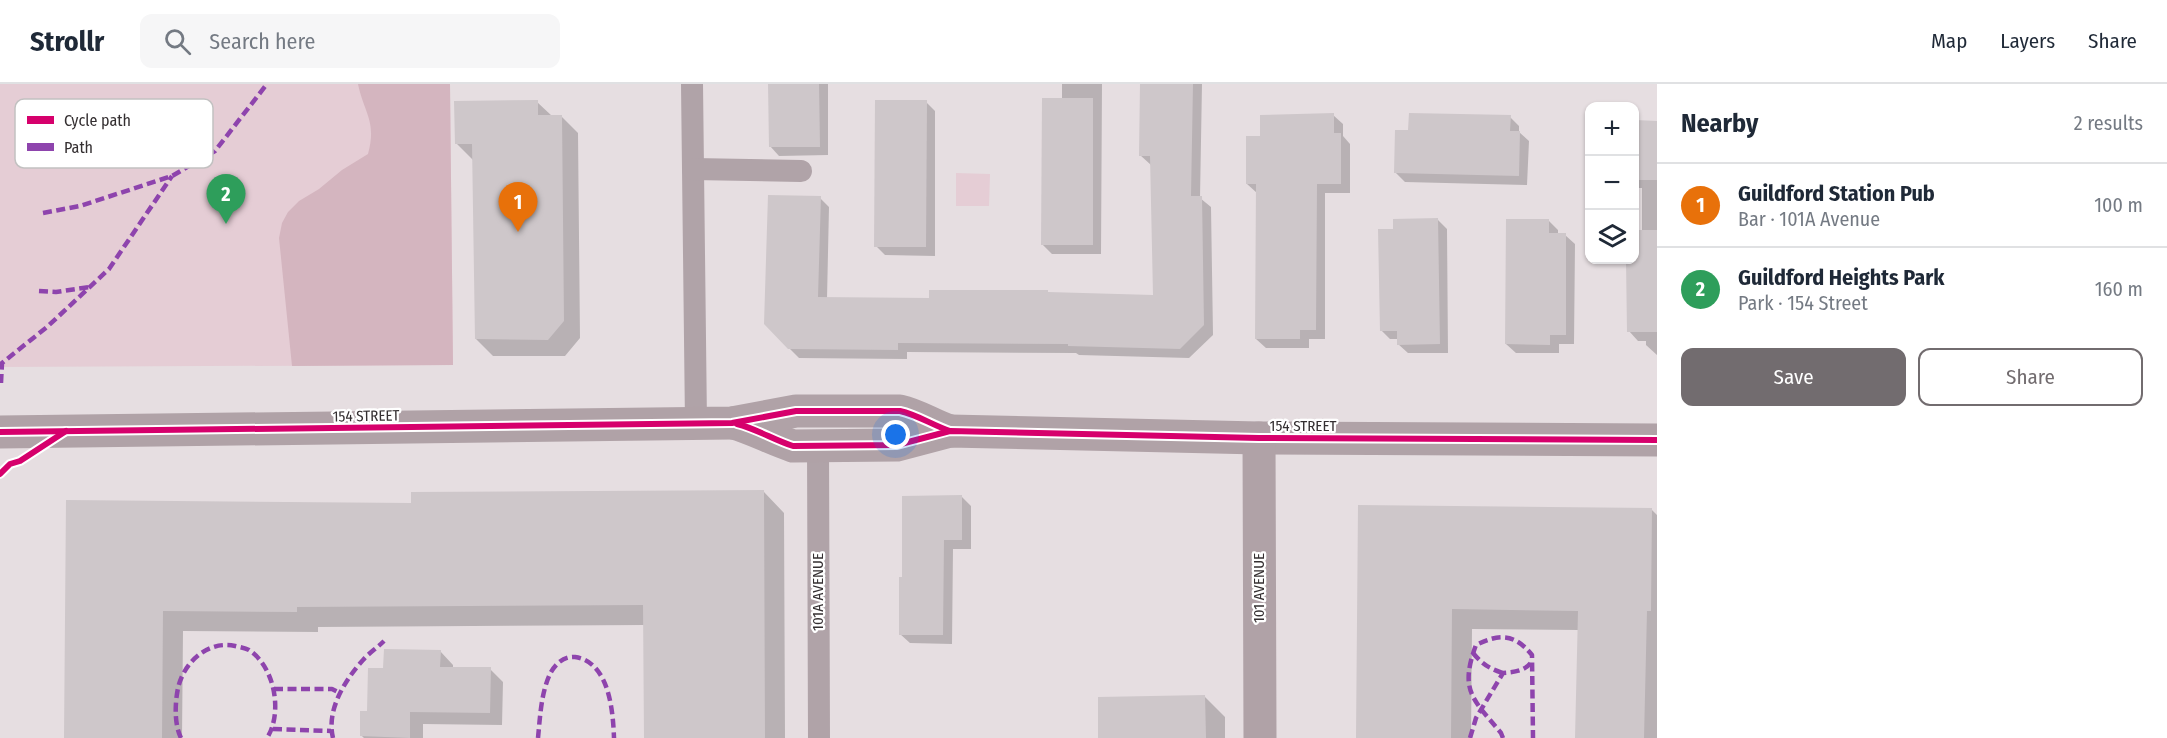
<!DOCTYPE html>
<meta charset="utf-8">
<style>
body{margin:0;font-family:"Fira Sans Condensed",sans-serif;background:#f6f6f7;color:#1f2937}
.controls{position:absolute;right:18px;top:18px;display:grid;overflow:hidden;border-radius:12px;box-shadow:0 2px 4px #0004}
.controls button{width:54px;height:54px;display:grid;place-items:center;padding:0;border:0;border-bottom:2px solid #e0e1e3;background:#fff;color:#1f2937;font:30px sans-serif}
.you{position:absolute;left:896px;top:351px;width:21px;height:21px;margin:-15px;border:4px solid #fff;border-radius:50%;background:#1a73e8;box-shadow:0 0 0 9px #1a73e833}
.badge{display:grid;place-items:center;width:39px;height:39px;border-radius:50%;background:#726c6f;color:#fff;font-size:20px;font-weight:700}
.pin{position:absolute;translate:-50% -50px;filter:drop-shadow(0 2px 3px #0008)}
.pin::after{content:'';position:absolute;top:32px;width:21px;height:18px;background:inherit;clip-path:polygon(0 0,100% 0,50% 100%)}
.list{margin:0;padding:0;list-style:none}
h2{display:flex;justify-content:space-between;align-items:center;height:78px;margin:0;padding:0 24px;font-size:26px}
h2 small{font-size:20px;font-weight:400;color:#747a83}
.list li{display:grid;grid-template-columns:39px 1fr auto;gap:18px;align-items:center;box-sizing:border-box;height:84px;padding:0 24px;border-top:2px solid #e0e1e3}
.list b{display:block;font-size:22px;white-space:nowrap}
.list p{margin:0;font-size:20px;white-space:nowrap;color:#747a83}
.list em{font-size:20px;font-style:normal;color:#747a83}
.actions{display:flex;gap:12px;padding:18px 24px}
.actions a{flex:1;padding:14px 0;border:2px solid #726c6f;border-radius:12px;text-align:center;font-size:21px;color:#726c6f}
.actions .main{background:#726c6f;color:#fff}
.icon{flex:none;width:33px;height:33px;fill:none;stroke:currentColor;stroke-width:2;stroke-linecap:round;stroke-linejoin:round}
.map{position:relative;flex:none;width:1657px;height:654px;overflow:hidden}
header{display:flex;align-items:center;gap:36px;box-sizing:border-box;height:84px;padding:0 30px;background:#fff;border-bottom:2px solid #e0e1e3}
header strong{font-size:28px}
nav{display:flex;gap:33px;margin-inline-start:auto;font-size:21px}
.search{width:420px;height:54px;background:#f6f6f7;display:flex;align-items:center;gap:15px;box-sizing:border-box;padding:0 21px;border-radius:12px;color:#747a83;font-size:22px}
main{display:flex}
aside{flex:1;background:#fff}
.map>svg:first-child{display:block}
.green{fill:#e5cdd5}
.forest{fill:#d4b5bf}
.shadow{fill:#0003}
.building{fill:#cec7ca}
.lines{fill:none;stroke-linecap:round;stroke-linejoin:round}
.street{stroke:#b0a3a8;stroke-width:22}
.secondary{stroke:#b0a2a7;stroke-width:33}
.quiet{stroke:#8e44ad;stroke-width:4.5;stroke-dasharray:9 4.5;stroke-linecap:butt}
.cycleway-casing{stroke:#fff;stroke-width:10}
.cycleway{stroke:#d6006c;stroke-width:6}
.labels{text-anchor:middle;stroke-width:4.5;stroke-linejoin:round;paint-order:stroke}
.street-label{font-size:15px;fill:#342f31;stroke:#fff}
.key{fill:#fff;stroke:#c2c1c1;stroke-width:1.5}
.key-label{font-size:16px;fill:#342f31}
</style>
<header>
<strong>Strollr</strong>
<div class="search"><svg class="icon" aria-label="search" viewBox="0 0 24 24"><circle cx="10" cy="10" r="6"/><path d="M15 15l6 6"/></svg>Search here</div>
<nav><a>Map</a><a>Layers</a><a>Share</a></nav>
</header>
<main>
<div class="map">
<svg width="1657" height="654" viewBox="0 0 1657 654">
<rect width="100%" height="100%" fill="#e6dee1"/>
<g class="green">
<path d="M 0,0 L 450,0 L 453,281 L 0,283 Z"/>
<path d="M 956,89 L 990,90 L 989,122 L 956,122 Z"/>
</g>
<path class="forest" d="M 358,0 L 450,0 L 453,281 L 292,282 L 279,154 L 282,139 L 288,128 L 299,117 L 319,105 L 342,86 L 368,70 C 377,37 364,29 358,0 Z"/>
<g class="shadow">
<path d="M 769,0 L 828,0 L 828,71 L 779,72 L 770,62 Z"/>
<path d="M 1062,0 L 1102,0 L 1101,170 L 1052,170 L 1042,160 L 1062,16 Z"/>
<path d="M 1142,0 L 1202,0 L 1200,114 L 1211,123 L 1213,251 L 1189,274 L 1079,271 L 1076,269 L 907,268 L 907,275 L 799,274 L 765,240 L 820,114 L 829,123 L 827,215 L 930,215 L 1049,210 L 1154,212 L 1151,81 L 1140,71 Z"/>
<path d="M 537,18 L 552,32 L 561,32 L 578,49 L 580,254 L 565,272 L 493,272 L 476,255 L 474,77 L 456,59 Z"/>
<path d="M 926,18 L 935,27 L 935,172 L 885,171 L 876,162 Z"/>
<path d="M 1333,31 L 1343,40 L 1343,52 L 1350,60 L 1350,109 L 1325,109 L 1325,255 L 1309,255 L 1309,264 L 1266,264 L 1256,255 L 1257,109 L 1247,100 L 1261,54 Z"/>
<path d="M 1510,33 L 1519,42 L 1519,48 L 1529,57 L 1527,101 L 1405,98 L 1395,88 L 1410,47 Z"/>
<path d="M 1634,38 L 1657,38 L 1657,271 L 1646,261 L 1646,257 L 1638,257 L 1629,247 L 1627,176 L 1634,176 L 1634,148 L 1642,147 L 1642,104 L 1634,104 Z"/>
<path d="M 1438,136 L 1447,145 L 1448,269 L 1408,269 L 1398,260 L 1398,255 L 1390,255 L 1381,246 Z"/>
<path d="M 1549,137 L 1558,146 L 1558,151 L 1565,151 L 1575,160 L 1574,260 L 1559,260 L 1559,269 L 1516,269 L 1506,260 Z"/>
<path d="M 764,408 L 784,429 L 785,654 L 645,654 L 645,541 L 318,543 L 318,548 L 183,547 L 182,654 L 65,654 L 67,417 L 413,420 Z"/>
<path d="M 962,413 L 971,422 L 971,465 L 953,465 L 952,560 L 910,559 L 900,550 Z"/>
<path d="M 1359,423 L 1651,425 L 1657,431 L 1657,654 L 1576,654 L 1579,546 L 1472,545 L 1471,654 L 1357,654 Z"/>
<path d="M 440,567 L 453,581 L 453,584 L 490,585 L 503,598 L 502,641 L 423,640 L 423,654 L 364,654 L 361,651 L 385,585 Z"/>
<path d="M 1204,612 L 1225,633 L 1225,654 L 1100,654 Z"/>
</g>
<g class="building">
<path d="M 768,0 L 819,0 L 820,63 L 769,63 Z"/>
<path d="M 1140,0 L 1193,0 L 1191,112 L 1202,112 L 1204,241 L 1180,265 L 1068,262 L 1068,260 L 898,259 L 898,266 L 788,265 L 764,240 L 768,111 L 821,112 L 818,213 L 929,214 L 929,206 L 1048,206 L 1048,208 L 1153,211 L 1150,72 L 1139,72 Z"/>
<path d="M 1042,14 L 1093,14 L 1093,161 L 1041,161 Z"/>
<path d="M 538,16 L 538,31 L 562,31 L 564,237 L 548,256 L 475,255 L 472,60 L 455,60 L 454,17 Z"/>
<path d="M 875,16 L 927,16 L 926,163 L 874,163 Z"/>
<path d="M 1334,29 L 1334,49 L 1341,49 L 1341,100 L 1317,100 L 1316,246 L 1300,246 L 1300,255 L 1255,255 L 1256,100 L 1246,100 L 1246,52 L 1260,52 L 1260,31 Z"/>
<path d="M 1409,29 L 1511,31 L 1510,47 L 1520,47 L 1519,92 L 1394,89 L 1395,46 L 1408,46 Z"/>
<path d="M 1635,36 L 1657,37 L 1657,96 L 1635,96 Z"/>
<path d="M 1438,134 L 1440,260 L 1397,261 L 1397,247 L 1380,247 L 1378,145 L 1393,145 L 1393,135 Z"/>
<path d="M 1506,135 L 1549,135 L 1549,149 L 1566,149 L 1566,251 L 1550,251 L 1550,261 L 1505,260 Z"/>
<path d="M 1635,146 L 1657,146 L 1657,248 L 1627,248 L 1626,176 L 1635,176 Z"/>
<path d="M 764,406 L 765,654 L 644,654 L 643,521 L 297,523 L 297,528 L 163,527 L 162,654 L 64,654 L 66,416 L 411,419 L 411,408 Z"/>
<path d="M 962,411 L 962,456 L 944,456 L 943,551 L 899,551 L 899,493 L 902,493 L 902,412 Z"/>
<path d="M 1358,421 L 1652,424 L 1651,527 L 1647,527 L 1644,654 L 1575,654 L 1578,527 L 1452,525 L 1451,654 L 1356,654 Z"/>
<path d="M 384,565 L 441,566 L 440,583 L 491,583 L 490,629 L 410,628 L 410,654 L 360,652 L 360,627 L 367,627 L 368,584 L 383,584 Z"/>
<path d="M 1205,611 L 1206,654 L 1098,654 L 1098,613 Z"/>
</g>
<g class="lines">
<g class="street">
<path d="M 692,0 L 696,339"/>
<path d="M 693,85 L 801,87"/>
<path d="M 818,362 L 819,654"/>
</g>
<g class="secondary">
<path d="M 733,339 C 754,345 772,355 793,362 L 897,361 L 950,347 L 1259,354 L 1657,356"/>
<path d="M 0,348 L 732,339 L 796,327 L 900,327 C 918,331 932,341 950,347"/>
<path d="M 1259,354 L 1260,654"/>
</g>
<g class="quiet">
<path d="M 43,129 L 80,122 L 172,92 L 215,67 L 267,0"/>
<path d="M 39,207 L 56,208 L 90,203"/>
<path d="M 1,299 L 2,279 L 47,243 L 109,185 L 172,92"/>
<path d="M 1473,569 C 1482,580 1490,585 1503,589"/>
<path d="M 274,605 L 332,605 L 340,609"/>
<path d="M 273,645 L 331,647"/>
<path d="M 181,654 C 174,640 175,619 178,604 C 184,578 208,556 235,562 C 239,563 245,564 249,566 C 275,583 283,629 267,654"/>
<path d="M 333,654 C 326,626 345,596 363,576 C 369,569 377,564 384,557"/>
<path d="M 538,654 C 540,634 541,609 550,590 C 555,580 564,572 575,573 C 609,578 613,626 614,654"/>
<path d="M 1470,654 L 1476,634 L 1503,589 C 1515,588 1526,587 1532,577"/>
<path d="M 1503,654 L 1501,649 C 1473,615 1459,607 1476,561 C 1500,549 1515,550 1532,571 L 1533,654"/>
</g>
<defs>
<g id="cycleway">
<path d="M 737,340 C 757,345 774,356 793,362 L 897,361 L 950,347 L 1259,354 L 1657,356"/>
<path d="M 0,348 L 732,339 L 796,327 L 900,327 C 918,331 932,341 950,347"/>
<path d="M 0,390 L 10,380 L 20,377 L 66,347"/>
</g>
</defs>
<use href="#cycleway" class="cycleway-casing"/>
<use href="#cycleway" class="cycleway"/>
</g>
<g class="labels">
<g class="street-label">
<text transform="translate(366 332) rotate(-1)" y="5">154 STREET</text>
<text x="1303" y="347">154 STREET</text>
<text transform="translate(1259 504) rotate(-90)" y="5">101 AVENUE</text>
<text transform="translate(818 508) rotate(-90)" y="5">101A AVENUE</text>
</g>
</g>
<rect x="15" y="15" width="198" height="69" rx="9" class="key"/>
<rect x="27" y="32" width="27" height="8" fill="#d6006c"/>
<rect x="27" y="59" width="27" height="8" fill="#8e44ad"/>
<g class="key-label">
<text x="64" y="42">Cycle path</text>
<text x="64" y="69">Path</text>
</g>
</svg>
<div class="controls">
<button>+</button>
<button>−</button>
<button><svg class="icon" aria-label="layers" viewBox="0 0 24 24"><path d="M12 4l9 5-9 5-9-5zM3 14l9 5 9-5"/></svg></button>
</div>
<div class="you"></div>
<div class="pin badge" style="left:518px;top:148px;background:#e8710a">1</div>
<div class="pin badge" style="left:226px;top:140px;background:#2e9e5b">2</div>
</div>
<aside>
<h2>Nearby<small>2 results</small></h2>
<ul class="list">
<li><span class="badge" style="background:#e8710a">1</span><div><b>Guildford Station Pub</b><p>Bar · 101A Avenue</p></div><em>100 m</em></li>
<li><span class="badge" style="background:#2e9e5b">2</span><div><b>Guildford Heights Park</b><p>Park · 154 Street</p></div><em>160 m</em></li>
</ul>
<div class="actions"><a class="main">Save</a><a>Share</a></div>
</aside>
</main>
